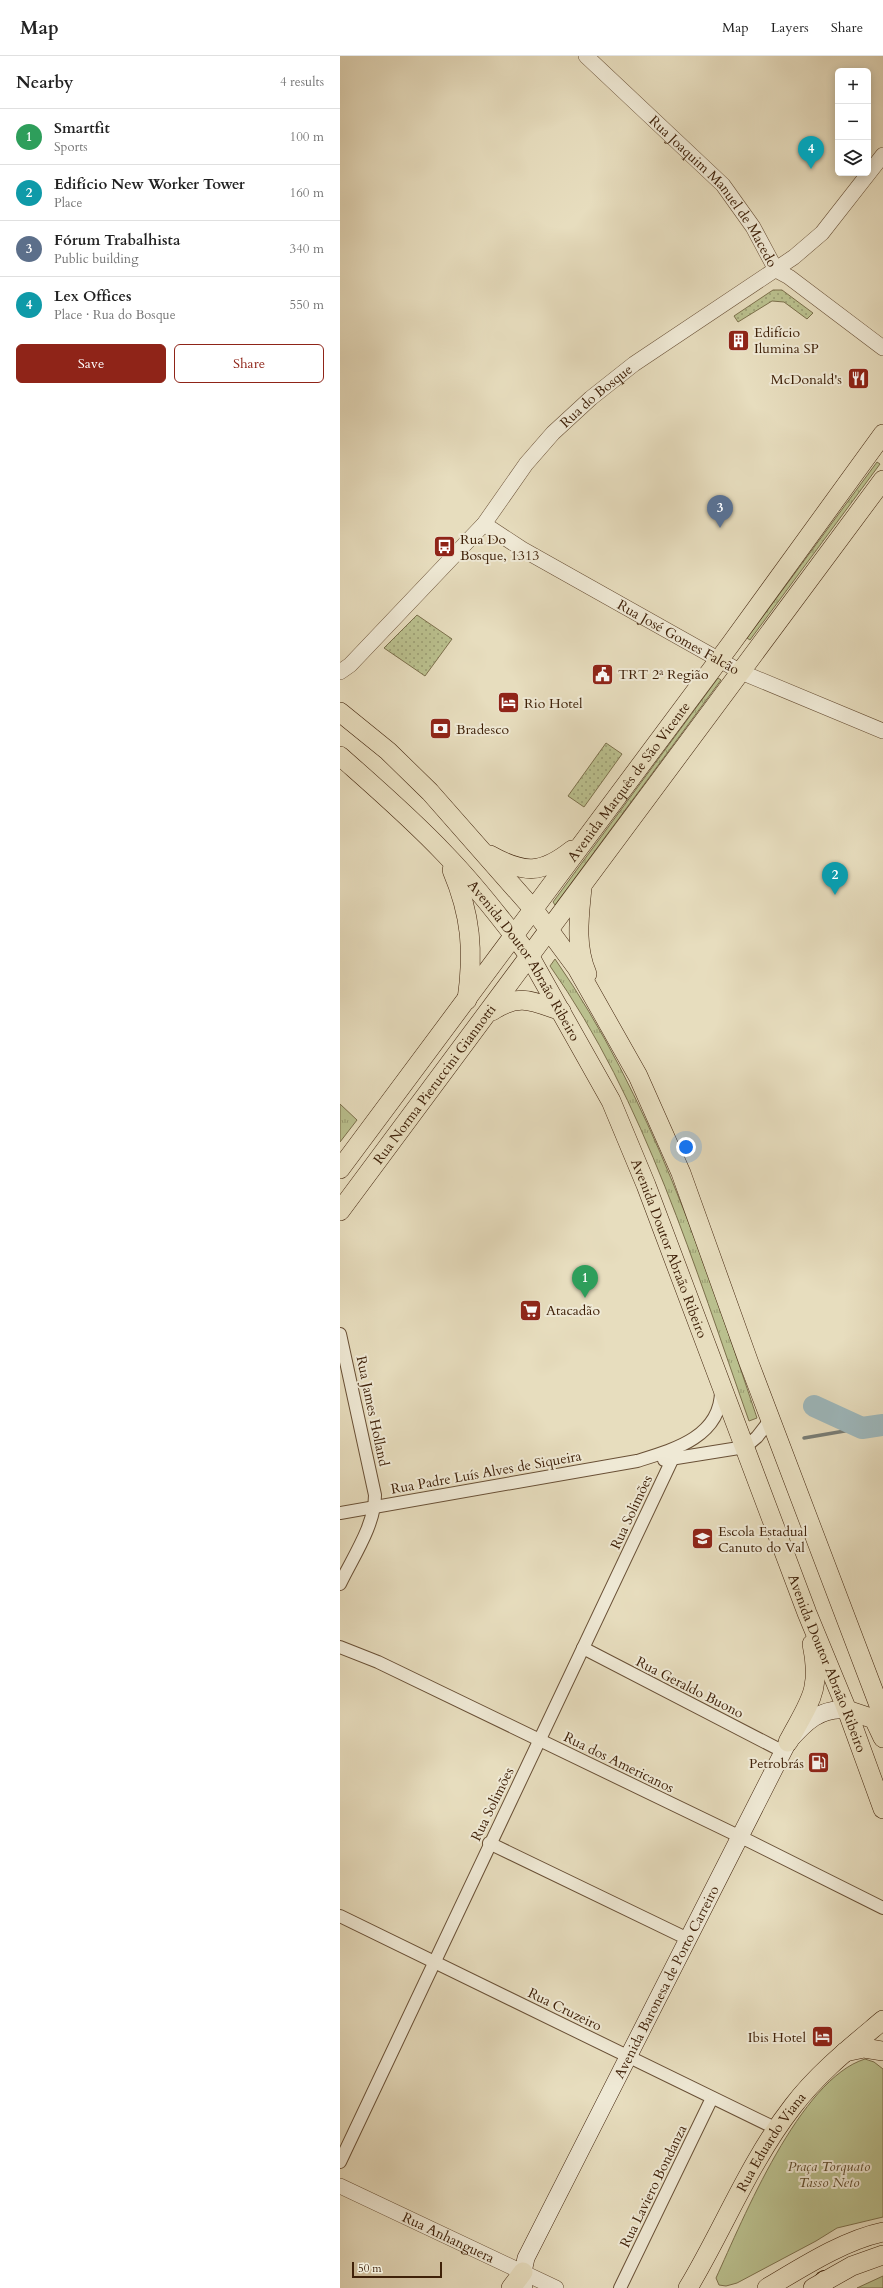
<!DOCTYPE html>
<meta charset="utf-8">
<style>
body{margin:0;font-family:Cardo,serif;background:#f2f2f2;color:#222}
.controls{position:absolute;right:12px;top:12px;display:grid;overflow:hidden;border-radius:6px;box-shadow:0 2px 10px #0003}
.controls button{width:36px;height:36px;display:grid;place-items:center;padding:0;border:0;border-bottom:1px solid #e0e0e0;background:#fff;color:#222;font:20px sans-serif}
.scale{position:absolute;left:12px;bottom:10px;width:90px;box-sizing:border-box;padding-left:4px;border:2px solid #3f2109;border-top:0;font-size:11px;line-height:14px;white-space:nowrap;color:#3f2109;-webkit-text-stroke:3px #efe9d5;paint-order:stroke}
.you{position:absolute;left:346px;top:1091px;width:14px;height:14px;margin:-10px;border:3px solid #fff;border-radius:50%;background:#1a73e8;box-shadow:0 0 0 6px #1a73e833}
.badge{display:grid;place-items:center;width:26px;height:26px;border-radius:50%;background:#8f2418;color:#fff;font-size:13px;font-weight:700}
.pin{position:absolute;translate:-50% -33px;filter:drop-shadow(0 1px 2px #0008)}
.pin::after{content:'';position:absolute;top:21px;width:14px;height:12px;background:inherit;clip-path:polygon(0 0,100% 0,50% 100%)}
.list{margin:0;padding:0;list-style:none}
h2{display:flex;justify-content:space-between;align-items:center;height:52px;margin:0;padding:0 16px;font-size:17px}
h2 small{font-size:13px;font-weight:400;color:#767676}
.list li{display:grid;grid-template-columns:26px 1fr auto;gap:12px;align-items:center;box-sizing:border-box;height:56px;padding:0 16px;border-top:1px solid #e0e0e0}
.list b{display:block;font-size:15px;white-space:nowrap}
.list p{margin:0;font-size:13px;white-space:nowrap;color:#767676}
.list em{font-size:13px;font-style:normal;color:#767676}
.actions{display:flex;gap:8px;padding:12px 16px}
.actions a{flex:1;padding:9px 0;border:1px solid #8f2418;border-radius:6px;text-align:center;font-size:14px;color:#8f2418}
.actions .main{background:#8f2418;color:#fff}
.icon{flex:none;width:22px;height:22px;fill:none;stroke:currentColor;stroke-width:2;stroke-linecap:round;stroke-linejoin:round}
.map{position:relative;flex:none;width:543px;height:2232px;overflow:hidden}
header{display:flex;align-items:center;gap:24px;box-sizing:border-box;height:56px;padding:0 20px;background:#fff;border-bottom:1px solid #e0e0e0}
header strong{font-size:19px}
nav{display:flex;gap:22px;margin-inline-start:auto;font-size:14px}
main{display:flex}
aside{flex:1;background:#fff}
.map>svg:first-child{display:block}
.grass{fill:url(#grass-tufts);stroke:#7c704c}
.park{fill:#bac08e;stroke:#7c704c}
.garden{fill:url(#garden-dots);stroke:#7c704c}
.lines{fill:none;stroke-linecap:round;stroke-linejoin:round}
.stream{stroke:#777c75;stroke-width:3.5}
.river{stroke:#9db8bd;stroke-width:22}
.minor-casing{stroke:#695036;stroke-width:14}
.tertiary-casing{stroke:#695036;stroke-width:16}
.secondary-casing{stroke:#3f2109;stroke-width:18}
.primary-casing{stroke:#3f2109;stroke-width:20}
.trunk-casing{stroke:#3f2109;stroke-width:22}
.minor{stroke:#efe9d5;stroke-width:12}
.tertiary{stroke:#efe9d5;stroke-width:15}
.secondary{stroke:#efe9d5;stroke-width:17}
.primary{stroke:#e7ddbe;stroke-width:19}
.trunk{stroke:#e7ddbe;stroke-width:20}
.labels{text-anchor:middle;stroke-width:4;stroke-linejoin:round;paint-order:stroke}
.street-label{font-size:14px;fill:#3f2109;stroke:#efe9d5}
.poi-label{font-size:14px;fill:#3f2109;stroke:#efe9d5;text-anchor:start}
.park-label{font-size:14px;font-style:italic;fill:#5e492a;stroke:#efe9d5}
</style>
<header>
<strong>Map</strong>
<nav><a>Map</a><a>Layers</a><a>Share</a></nav>
</header>
<main>
<aside>
<h2>Nearby<small>4 results</small></h2>
<ul class="list">
<li><span class="badge" style="background:#2e9e5b">1</span><div><b>Smartfit</b><p>Sports</p></div><em>100 m</em></li>
<li><span class="badge" style="background:#0f9aa8">2</span><div><b>Edifício New Worker Tower</b><p>Place</p></div><em>160 m</em></li>
<li><span class="badge" style="background:#5c6f8a">3</span><div><b>Fórum Trabalhista</b><p>Public building</p></div><em>340 m</em></li>
<li><span class="badge" style="background:#0f9aa8">4</span><div><b>Lex Offices</b><p>Place · Rua do Bosque</p></div><em>550 m</em></li>
</ul>
<div class="actions"><a class="main">Save</a><a>Share</a></div>
</aside>
<div class="map">
<svg width="543" height="2232" viewBox="0 0 543 2232">
<defs>
<pattern id="grass-tufts" width="24" height="20" patternUnits="userSpaceOnUse"><rect width="24" height="20" fill="#bac08e"/><path d="M3 7l-1-3M5 7V3M7 7l1-3M15 17l-1-3M17 17v-4M19 17l1-3" fill="none" stroke="#999c72"/></pattern>
<pattern id="garden-dots" width="8" height="8" patternUnits="userSpaceOnUse"><rect width="8" height="8" fill="#bac08e"/><path d="M2 2h.1M6 6h.1" fill="none" stroke="#999c72" stroke-width="1.8" stroke-linecap="round"/></pattern>
</defs>
<rect width="100%" height="100%" fill="#e7ddbe"/>
<filter id="stains"><feTurbulence type="fractalNoise" baseFrequency=".005" numOctaves="4"/><feColorMatrix values="0 0 0 0 .2 0 0 0 0 .09 0 0 0 0 .02 0 0 0 .5 -.17"/></filter>
<radialGradient id="worn" r=".72"><stop offset=".6" stop-color="#630" stop-opacity="0"/><stop offset="1" stop-color="#630" stop-opacity=".3"/></radialGradient>
<g class="grass">
<path d="M 537,406 L 540,408 L 410,584 L 407,582 Z"/>
<path d="M 378,622 L 381,624 L 215,849 L 213,846 Z"/>
<path d="M 215,903 C 311,1041 364,1204 417,1362 L 409,1365 C 354,1210 306,1046 210,910 Z"/>
<path d="M 0,1048 L 17,1064 L 0,1086 Z"/>
</g>
<g class="park">
<path d="M 525,2003 L 534,2006 L 543,2013 L 543,2161 L 497,2172 L 476,2185 L 397,2227 L 386,2230 L 379,2229 L 376,2222 C 403,2163 460,2023 525,2003 Z"/>
<path d="M 543,2220 L 543,2232 L 517,2232 Z"/>
</g>
<g class="garden">
<path d="M 433,234 L 442,234 L 473,257 L 467,263 L 444,246 L 432,245 L 398,266 L 394,260 Z"/>
<path d="M 77,559 L 112,583 L 85,620 L 44,592 Z"/>
<path d="M 266,687 L 282,698 L 244,751 L 228,740 Z"/>
</g>
<g class="lines">
<path class="stream" d="M 464,1382 L 522,1372"/>
<path class="river" d="M 474,1350 L 522,1372 L 543,1369"/>
<defs>
<g id="minor">
<path d="M 0,1278 L 35,1439 C 35,1469 13,1501 0,1528"/>
<path d="M 324,1404 L 405,1391 L 417,1381 L 431,1363"/>
<path d="M 0,1457 L 297,1405 C 333,1394 381,1381 381,1335"/>
<path d="M 0,1591 L 38,1606 L 411,1786 L 543,1852"/>
<path d="M 243,1592 L 444,1696"/>
<path d="M 149,1787 L 348,1883"/>
<path d="M 0,1860 L 437,2073"/>
<path d="M 0,2106 L 332,1404"/>
<path d="M 280,2232 L 372,2042"/>
</g>
<g id="tertiary">
<path id="s1" d="M 246,0 L 383,129 L 413,171 L 436,214 L 449,221 L 543,292"/>
<path id="s2" d="M 144,468 L 182,493 L 401,616 L 543,675"/>
<path id="s3" d="M 0,616 L 10,609 L 144,468 L 186,408 L 213,377 L 251,342 L 294,308 L 454,201 L 482,177 L 543,99"/>
<path id="s4" d="M 0,2130 L 216,2232"/>
</g>
<g id="secondary">
<path id="s5" d="M 184,2232 L 183,2216 L 186,2202 L 448,1686 C 465,1667 480,1651 507,1654"/>
</g>
<g id="primary">
<path d="M 0,656 L 48,695 L 90,736 L 194,854 L 237,912 L 298,1020 L 341,1117 L 409,1307 L 543,1660"/>
<path id="s6" d="M 0,700 C 36,732 72,763 105,798 C 135,829 164,866 190,901 L 271,1045 L 306,1129 L 467,1557 L 507,1654 L 543,1753"/>
<path d="M 150,799 C 184,818 202,818 232,794"/>
<path d="M 112,814 C 131,859 134,895 127,944"/>
<path d="M 242,832 C 239,862 235,890 247,918"/>
<path d="M 152,955 C 179,937 192,945 221,955"/>
<path id="s7" d="M 0,1113 L 390,589 L 543,378"/>
<path id="s8" d="M 0,1155 L 543,424"/>
<path d="M 507,1654 L 534,1663 L 543,1682"/>
<path d="M 448,1686 C 469,1646 482,1635 472,1588"/>
<path d="M 505,1996 L 524,1992 L 543,1995"/>
<path d="M 171,2232 L 183,2216"/>
<path id="s9" d="M 348,2232 C 384,2172 410,2105 453,2050 C 478,2017 511,1991 543,1964"/>
<path d="M 427,2232 C 461,2212 504,2184 543,2176"/>
<path d="M 473,2232 L 512,2210 L 543,2199"/>
</g>
<path id="trunk" d="M 479,2232 L 485,2225"/>
</defs>
<use href="#minor" class="minor-casing"/>
<use href="#tertiary" class="tertiary-casing"/>
<use href="#secondary" class="secondary-casing"/>
<use href="#primary" class="primary-casing"/>
<use href="#trunk" class="trunk-casing"/>
<use href="#minor" class="minor"/>
<use href="#tertiary" class="tertiary"/>
<use href="#secondary" class="secondary"/>
<use href="#primary" class="primary"/>
<use href="#trunk" class="trunk"/>
</g>
<defs>
<symbol id="building-square" viewBox="-11 -11 22 22"><rect x="-9" y="-9" width="18" height="18" rx="4" fill="#8f2418" stroke="#efe9d5"/><path d="M-4-6H4V6H1V3H-1V6H-4ZM-2.5-4.3h1.7v1.8h-1.7ZM.8-4.3h1.7v1.8H.8ZM-2.5-1h1.7V.8h-1.7ZM.8-1h1.7V.8H.8Z" fill="#fff"/></symbol>
<symbol id="restaurant-square" viewBox="-11 -11 22 22"><rect x="-9" y="-9" width="18" height="18" rx="4" fill="#8f2418" stroke="#efe9d5"/><path d="M-5-6h1v4h1v-4h1v4h1v-4h1v5L-1.5 .5V6h-2V.5L-5-1ZM5-6V6H3V1.5H1.5Q1.5-4 5-6Z" fill="#fff"/></symbol>
<symbol id="bus-square" viewBox="-11 -11 22 22"><rect x="-9" y="-9" width="18" height="18" rx="4" fill="#8f2418" stroke="#efe9d5"/><path d="M-5-6H5V4H4V6H2V4H-2V6H-4V4H-5ZM-3.5-4V0h7V-4ZM-3.5 1.2v1.5H-2V1.2ZM2 1.2v1.5H3.5V1.2Z" fill="#fff"/></symbol>
<symbol id="civic-square" viewBox="-11 -11 22 22"><rect x="-9" y="-9" width="18" height="18" rx="4" fill="#8f2418" stroke="#efe9d5"/><path d="M-.6-6.5H3V-4.5H.6V-3L4-1V1h2V6H-6V1h2V-1L-.6-3ZM-1.2 2.5V6h2.4V2.5Z" fill="#fff"/></symbol>
<symbol id="hotel-square" viewBox="-11 -11 22 22"><rect x="-9" y="-9" width="18" height="18" rx="4" fill="#8f2418" stroke="#efe9d5"/><path d="M-6-4.5h1.5V1H6V5H4.5V3h-9V5H-6ZM-4 0a1.8 1.8 0 1 1 3.6 0ZM.5 0V-2.5h3Q6-2.5 6 0Z" fill="#fff"/></symbol>
<symbol id="bank-square" viewBox="-11 -11 22 22"><rect x="-9" y="-9" width="18" height="18" rx="4" fill="#8f2418" stroke="#efe9d5"/><path d="M-6-4H6V4H-6ZM0-2.3a2.3 2.3 0 1 0 0 4.6a2.3 2.3 0 1 0 0-4.6Z" fill="#fff"/></symbol>
<symbol id="supermarket-square" viewBox="-11 -11 22 22"><rect x="-9" y="-9" width="18" height="18" rx="4" fill="#8f2418" stroke="#efe9d5"/><path d="M-6-5.5h2.5l.6 2H6L4.5 2H-2.5L-4.4-4H-6ZM-1.5 3.2a1.3 1.3 0 1 0 .1 0ZM3 3.2a1.3 1.3 0 1 0 .1 0Z" fill="#fff"/></symbol>
<symbol id="school-square" viewBox="-11 -11 22 22"><rect x="-9" y="-9" width="18" height="18" rx="4" fill="#8f2418" stroke="#efe9d5"/><path d="M0-5L7-2L0 1L-7-2ZM-4 1L0 2.5L4 1V4Q0 6-4 4Z" fill="#fff"/></symbol>
<symbol id="fuel-square" viewBox="-11 -11 22 22"><rect x="-9" y="-9" width="18" height="18" rx="4" fill="#8f2418" stroke="#efe9d5"/><path d="M-5.5-6h7V0h2V4h1.3V-2.5L3-4.5l.8-.8L6-3V5H2.5V1h-1V6h-7ZM-4.2-4.7v3.2H.2V-4.7Z" fill="#fff"/></symbol>
</defs>
<g fill-rule="evenodd">
<use href="#building-square" x="386" y="272" width="25" height="25"/>
<use href="#restaurant-square" x="506" y="310" width="25" height="25"/>
<use href="#bus-square" x="92" y="478" width="25" height="25"/>
<use href="#civic-square" x="250" y="606" width="25" height="25"/>
<use href="#hotel-square" x="156" y="634" width="25" height="25"/>
<use href="#bank-square" x="88" y="660" width="25" height="25"/>
<use href="#supermarket-square" x="178" y="1242" width="25" height="25"/>
<use href="#school-square" x="350" y="1470" width="25" height="25"/>
<use href="#fuel-square" x="466" y="1694" width="25" height="25"/>
<use href="#hotel-square" x="470" y="1968" width="25" height="25"/>
</g>
<g class="labels">
<g class="street-label">
<text dy="5" stroke="none"><textPath href="#s1" startOffset="187">Rua Joaquim Manuel de Macedo</textPath></text>
<text dy="5" stroke="none"><textPath href="#s3" startOffset="378">Rua do Bosque</textPath></text>
<text dy="5" stroke="none"><textPath href="#s2" startOffset="225">Rua José Gomes Falcão</textPath></text>
<text dy="5" stroke="none"><textPath href="#s7" startOffset="483">Avenida Marquês de São Vicente</textPath></text>
<text dy="5" stroke="none"><textPath href="#s6" startOffset="277">Avenida Doutor Abraão Ribeiro</textPath></text>
<text dy="5" stroke="none"><textPath href="#s8" startOffset="158">Rua Norma Pieruccini Giannotti</textPath></text>
<text dy="5" stroke="none"><textPath href="#s6" startOffset="601">Avenida Doutor Abraão Ribeiro</textPath></text>
<text transform="translate(33 1355) rotate(78)" y="5">Rua James Holland</text>
<text transform="translate(146 1416) rotate(-10)" y="5">Rua Padre Luís Alves de Siqueira</text>
<text transform="translate(291 1456) rotate(-65)" y="5">Rua Solimões</text>
<text dy="5" stroke="none"><textPath href="#s6" startOffset="1045">Avenida Doutor Abraão Ribeiro</textPath></text>
<text transform="translate(350 1631) rotate(27)" y="5">Rua Geraldo Buono</text>
<text transform="translate(279 1706) rotate(26)" y="5">Rua dos Americanos</text>
<text transform="translate(152 1748) rotate(-64)" y="5">Rua Solimões</text>
<text dy="5" stroke="none"><textPath href="#s5" startOffset="340">Avenida Baronesa de Porto Carreiro</textPath></text>
<text transform="translate(225 1953) rotate(26)" y="5">Rua Cruzeiro</text>
<text dy="5" stroke="none"><textPath href="#s9" startOffset="168">Rua Eduardo Viana</textPath></text>
<text transform="translate(313 2130) rotate(-64)" y="5">Rua Laviero Bondanza</text>
<text dy="5" stroke="none"><textPath href="#s4" startOffset="120">Rua Anhanguera</textPath></text>
</g>
<g class="poi-label">
<text x="414" y="281">Edifício<tspan x="414" dy="16">Ilumina SP</tspan></text>
<text x="502" y="328" text-anchor="end">McDonald's</text>
<text x="120" y="488">Rua Do<tspan x="120" dy="16">Bosque, 1313</tspan></text>
<text x="278" y="623">TRT 2ª Região</text>
<text x="184" y="652">Rio Hotel</text>
<text x="116" y="678">Bradesco</text>
<text x="206" y="1259">Atacadão</text>
<text x="378" y="1480">Escola Estadual<tspan x="378" dy="16">Canuto do Val</tspan></text>
<text x="464" y="1712" text-anchor="end">Petrobrás</text>
<text x="466" y="1986" text-anchor="end">Ibis Hotel</text>
</g>
<g class="park-label">
<text x="489" y="2115">Praça Torquato<tspan x="489" dy="16">Tasso Neto</tspan></text>
</g>
</g>
<rect width="100%" height="100%" filter="url(#stains)"/>
<rect width="100%" height="100%" fill="url(#worn)"/>
</svg>
<div class="controls">
<button>+</button>
<button>−</button>
<button><svg class="icon" aria-label="layers" viewBox="0 0 24 24"><path d="M12 4l9 5-9 5-9-5zM3 14l9 5 9-5"/></svg></button>
</div>
<div class="scale">50 m</div>
<div class="you"></div>
<div class="pin badge" style="left:245px;top:1242px;background:#2e9e5b">1</div>
<div class="pin badge" style="left:495px;top:839px;background:#0f9aa8">2</div>
<div class="pin badge" style="left:380px;top:472px;background:#5c6f8a">3</div>
<div class="pin badge" style="left:471px;top:113px;background:#0f9aa8">4</div>
</div>
</main>
